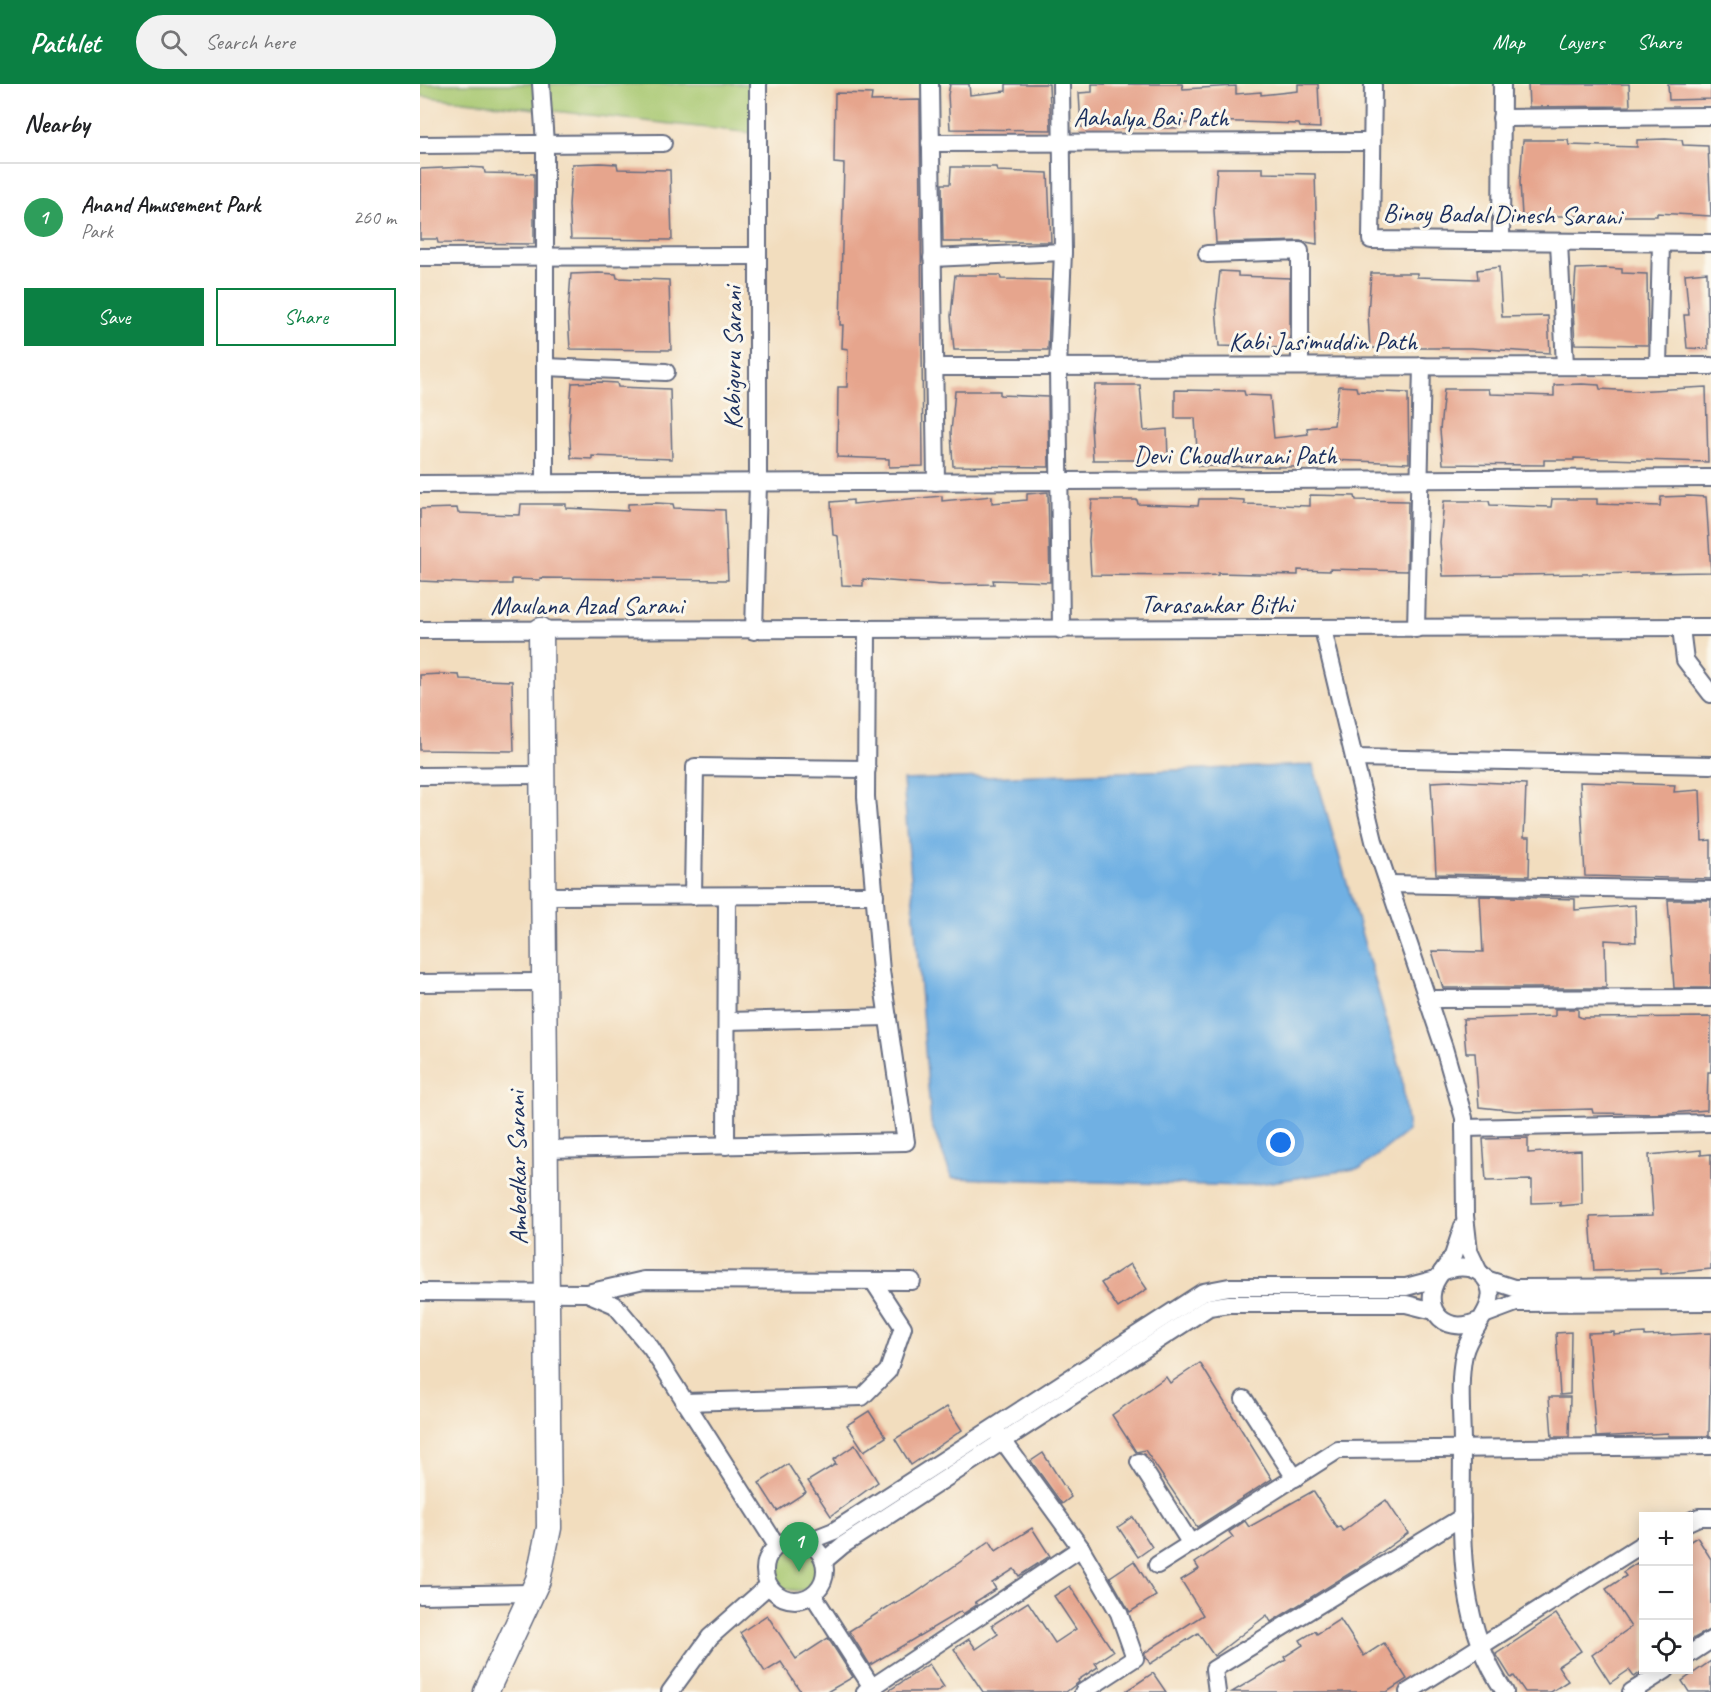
<!DOCTYPE html>
<meta charset="utf-8">
<style>
body{margin:0;font-family:Caveat,sans-serif;background:#f2f2f2;color:#202124}
.controls{position:absolute;right:18px;bottom:18px;display:grid;overflow:hidden;border-radius:0px;box-shadow:0 3px 15px #0003}
.controls button{width:54px;height:54px;display:grid;place-items:center;padding:0;border:0;border-bottom:2px solid #e0e0e0;background:#fff;color:#202124;font:30px sans-serif}
.you{position:absolute;left:861px;top:1059px;width:21px;height:21px;margin:-15px;border:4px solid #fff;border-radius:50%;background:#1a73e8;box-shadow:0 0 0 9px #1a73e833}
.badge{display:grid;place-items:center;width:39px;height:39px;border-radius:50%;background:#0b8043;color:#fff;font-size:20px;font-weight:700}
.pin{position:absolute;translate:-50% -50px;filter:drop-shadow(0 2px 3px #0008)}
.pin::after{content:'';position:absolute;top:32px;width:21px;height:18px;background:inherit;clip-path:polygon(0 0,100% 0,50% 100%)}
.list{margin:0;padding:0;list-style:none}
h2{display:flex;justify-content:space-between;align-items:center;height:78px;margin:0;padding:0 24px;font-size:26px}
h2 small{font-size:20px;font-weight:400;color:#757577}
.list li{display:grid;grid-template-columns:39px 1fr auto;gap:18px;align-items:center;box-sizing:border-box;height:108px;padding:0 24px;border-top:2px solid #e0e0e0}
.list b{display:block;font-size:22px;white-space:nowrap}
.list p{margin:0;font-size:20px;white-space:nowrap;color:#757577}
.list em{font-size:20px;font-style:normal;color:#757577}
.actions{display:flex;gap:12px;padding:18px 24px}
.actions a{flex:1;padding:14px 0;border:2px solid #0b8043;border-radius:0px;text-align:center;font-size:21px;color:#0b8043}
.actions .main{background:#0b8043;color:#fff}
.icon{flex:none;width:33px;height:33px;fill:none;stroke:currentColor;stroke-width:2;stroke-linecap:round;stroke-linejoin:round}
.map{position:relative;flex:none;width:1291px;height:1608px;overflow:hidden}
header{display:flex;align-items:center;gap:36px;box-sizing:border-box;height:84px;padding:0 30px;background:#0b8043;color:#fff}
header strong{font-size:28px}
nav{display:flex;gap:33px;margin-inline-start:auto;font-size:21px}
.search{width:420px;height:54px;background:#f2f2f2;display:flex;align-items:center;gap:15px;box-sizing:border-box;padding:0 21px;border-radius:33px;color:#757577;font-size:22px}
main{display:flex}
aside{flex:1;background:#fff}
.map>svg:first-child{display:block}
.green{fill:#a7c76f;stroke:#617b66;stroke-width:1.5}
.water{fill:#6fb0e3;stroke:#4570a0;stroke-width:1.5}
.building{fill:#e6a58d}
.lines{fill:none;stroke-linecap:round;stroke-linejoin:round}
.street-casing{stroke:#666c80;stroke-width:20}
.secondary-casing{stroke:#666c80;stroke-width:27}
.street{stroke:#fff;stroke-width:16}
.secondary{stroke:#fff;stroke-width:24}
.labels{text-anchor:middle;stroke-width:6;stroke-linejoin:round;paint-order:stroke}
.street-label{font-size:26px;fill:#1b2f5e;stroke:#fbf7ec}
</style>
<header>
<strong>Pathlet</strong>
<div class="search"><svg class="icon" aria-label="search" viewBox="0 0 24 24"><circle cx="10" cy="10" r="6"/><path d="M15 15l6 6"/></svg>Search here</div>
<nav><a>Map</a><a>Layers</a><a>Share</a></nav>
</header>
<main>
<aside>
<h2>Nearby<small></small></h2>
<ul class="list">
<li><span class="badge" style="background:#2e9e5b">1</span><div><b>Anand Amusement Park</b><p>Park</p></div><em>260 m</em></li>
</ul>
<div class="actions"><a class="main">Save</a><a>Share</a></div>
</aside>
<div class="map">
<svg width="1291" height="1608" viewBox="0 0 1291 1608">
<rect width="100%" height="100%" fill="#fbf7ec"/>
<filter id="ink" filterUnits="userSpaceOnUse"><feTurbulence type="fractalNoise" baseFrequency=".0167" numOctaves="2"/><feDisplacementMap in="SourceGraphic" scale="12" xChannelSelector="R" yChannelSelector="G"/><feConvolveMatrix kernelMatrix="1 2 1 2 8 2 1 2 1" color-interpolation-filters="sRGB"/></filter>
<filter id="wash" filterUnits="userSpaceOnUse"><feTurbulence type="fractalNoise" baseFrequency=".008" numOctaves="4" result="noise"/><feDisplacementMap in="SourceGraphic" scale="24" xChannelSelector="R" yChannelSelector="G"/><feGaussianBlur stdDeviation="1.35" result="paint"/><feColorMatrix in="noise" values="0 0 0 0 0 0 0 0 0 0 0 0 0 0 0 0 0 1.4 0 .05"/><feComposite in="paint" operator="in"/></filter>
<g filter="url(#wash)">
<rect width="100%" height="100%" fill="#f2ddbe"/>
<g class="green">
<path d="M 0,0 L 333,0 L 332,49 L 0,12 Z"/>
<path d="M 379,1463 C 419,1477 400,1519 361,1503 L 354,1481 L 368,1465 Z"/>
</g>
<path class="water" d="M 893,681 L 981,987 L 988,1047 L 941,1084 L 825,1102 L 532,1094 L 511,1039 L 483,696 Z"/>
<g id="blocks">
<g class="building">
<path d="M 530,0 L 549,0 L 550,11 L 586,7 L 586,0 L 629,0 L 631,46 L 530,45 L 528,11 Z"/>
<path d="M 672,0 L 762,0 L 763,5 L 816,2 L 816,10 L 841,8 L 841,11 L 878,7 L 878,0 L 898,0 L 900,44 L 880,43 L 879,40 L 789,37 L 789,40 L 762,39 L 762,44 L 661,43 L 659,9 L 672,8 Z"/>
<path d="M 1108,0 L 1209,0 L 1210,22 L 1109,23 Z"/>
<path d="M 1248,0 L 1291,0 L 1291,15 L 1249,16 Z"/>
<path d="M 415,9 L 452,10 L 451,17 L 500,16 L 503,382 L 469,383 L 469,375 L 417,373 L 418,303 L 427,303 L 428,265 L 422,264 L 423,241 L 420,241 L 424,80 L 414,79 Z"/>
<path d="M 1245,55 L 1262,56 L 1263,61 L 1288,62 L 1291,132 L 1237,129 L 1237,132 L 1102,132 L 1100,98 L 1103,56 L 1148,56 L 1149,61 L 1217,63 L 1217,56 Z"/>
<path d="M 180,79 L 197,80 L 198,85 L 250,86 L 252,156 L 151,155 L 149,121 L 152,80 Z"/>
<path d="M 47,83 L 64,84 L 65,89 L 114,90 L 114,160 L 18,159 L 17,155 L 0,155 L 0,85 Z"/>
<path d="M 531,83 L 576,83 L 577,87 L 628,89 L 631,158 L 523,158 L 522,100 L 530,100 Z"/>
<path d="M 797,84 L 843,84 L 843,89 L 895,90 L 897,160 L 880,157 L 796,159 L 794,126 Z"/>
<path d="M 1079,183 L 1082,233 L 1128,232 L 1130,269 L 1051,264 L 950,264 L 948,230 L 951,189 L 997,189 L 997,193 L 1058,195 L 1057,186 Z"/>
<path d="M 1184,184 L 1202,185 L 1202,189 L 1227,190 L 1228,261 L 1155,260 L 1153,226 L 1156,185 Z"/>
<path d="M 800,187 L 818,188 L 818,192 L 870,194 L 870,264 L 799,262 L 796,222 Z"/>
<path d="M 1287,188 L 1288,265 L 1267,264 L 1264,231 L 1269,231 L 1265,190 Z"/>
<path d="M 179,189 L 196,190 L 197,194 L 249,196 L 251,266 L 150,265 L 148,231 L 151,190 Z"/>
<path d="M 535,191 L 580,191 L 581,195 L 631,196 L 628,266 L 534,266 L 531,232 Z"/>
<path d="M 180,298 L 197,299 L 198,303 L 250,305 L 252,375 L 172,372 L 172,375 L 151,374 L 149,340 L 152,299 Z"/>
<path d="M 1162,300 L 1179,301 L 1180,305 L 1214,307 L 1286,303 L 1288,378 L 1154,374 L 1154,376 L 1124,376 L 1124,381 L 1023,380 L 1020,346 L 1024,305 L 1069,305 L 1070,310 L 1134,312 L 1134,301 Z"/>
<path d="M 675,301 L 720,301 L 724,347 L 747,345 L 748,376 L 673,376 L 671,342 Z"/>
<path d="M 919,302 L 936,303 L 937,307 L 988,309 L 989,379 L 910,376 L 910,379 L 879,378 L 879,383 L 778,382 L 775,334 L 755,334 L 755,306 L 824,307 L 825,311 L 850,312 L 854,354 L 888,350 L 887,344 L 914,341 Z"/>
<path d="M 535,307 L 580,307 L 580,311 L 628,313 L 629,383 L 533,382 L 531,348 Z"/>
<path d="M 628,408 L 630,498 L 573,496 L 574,500 L 522,501 L 443,495 L 443,502 L 422,501 L 418,452 L 413,451 L 411,418 L 433,416 L 433,420 L 522,412 L 522,417 L 572,412 L 572,419 L 607,416 L 607,410 Z"/>
<path d="M 890,411 L 935,412 L 936,416 L 988,417 L 987,487 L 910,485 L 910,487 L 878,486 L 878,491 L 798,489 L 798,491 L 772,492 L 671,491 L 669,457 L 672,416 L 717,416 L 718,420 L 778,422 L 779,415 L 806,415 L 824,416 L 824,420 L 890,422 Z"/>
<path d="M 1268,412 L 1286,413 L 1291,488 L 1023,492 L 1020,458 L 1024,417 L 1069,417 L 1070,421 L 1131,423 L 1132,415 L 1177,415 L 1177,420 L 1240,422 L 1241,413 Z"/>
<path d="M 236,419 L 253,420 L 254,424 L 305,426 L 308,496 L 120,494 L 120,496 L 92,495 L 92,500 L 66,500 L 0,497 L 0,425 L 37,424 L 38,429 L 100,431 L 101,420 L 146,420 L 146,424 L 208,427 L 208,420 Z"/>
<path d="M 22,590 L 39,591 L 40,595 L 92,597 L 94,667 L 0,666 L 0,591 Z"/>
<path d="M 1032,697 L 1106,700 L 1104,753 L 1110,753 L 1109,792 L 1016,790 L 1011,698 Z"/>
<path d="M 1160,698 L 1255,701 L 1254,708 L 1280,706 L 1282,757 L 1291,756 L 1291,795 L 1165,792 Z"/>
<path d="M 1060,812 L 1155,815 L 1155,826 L 1215,821 L 1216,858 L 1185,856 L 1186,904 L 1023,904 L 1012,867 L 1063,868 Z"/>
<path d="M 1248,816 L 1291,816 L 1291,904 L 1254,904 Z"/>
<path d="M 1135,925 L 1158,925 L 1158,932 L 1162,934 L 1291,933 L 1291,988 L 1288,988 L 1287,1026 L 1239,1030 L 1173,1029 L 1172,1025 L 1096,1027 L 1059,1023 L 1055,969 L 1046,969 L 1043,935 L 1135,932 Z"/>
<path d="M 1108,1054 L 1108,1069 L 1161,1066 L 1162,1120 L 1140,1122 L 1140,1118 L 1112,1119 L 1112,1096 L 1066,1097 L 1063,1055 Z"/>
<path d="M 1281,1066 L 1281,1071 L 1291,1070 L 1291,1185 L 1241,1190 L 1241,1185 L 1174,1187 L 1170,1133 L 1233,1131 L 1229,1071 Z"/>
<path d="M 710,1180 L 727,1205 L 698,1224 L 681,1199 Z"/>
<path d="M 1151,1248 L 1150,1310 L 1140,1311 L 1136,1249 Z"/>
<path d="M 1194,1248 L 1194,1251 L 1225,1249 L 1225,1252 L 1291,1249 L 1289,1352 L 1249,1352 L 1248,1349 L 1176,1353 L 1168,1249 Z"/>
<path d="M 780,1279 L 852,1395 L 777,1443 L 725,1366 L 716,1368 L 692,1331 L 746,1293 L 750,1299 Z"/>
<path d="M 1129,1313 L 1150,1313 L 1149,1353 L 1132,1353 Z"/>
<path d="M 527,1323 L 542,1346 L 491,1381 L 475,1355 Z"/>
<path d="M 449,1327 L 466,1353 L 444,1367 L 427,1341 Z"/>
<path d="M 435,1361 L 458,1398 L 411,1432 L 388,1397 L 416,1380 L 413,1376 Z"/>
<path d="M 623,1369 L 651,1413 L 642,1420 L 611,1377 Z"/>
<path d="M 368,1380 L 386,1408 L 357,1427 L 339,1399 Z"/>
<path d="M 893,1407 L 917,1444 L 920,1443 L 923,1447 L 966,1416 L 988,1449 L 945,1480 L 851,1538 L 847,1531 L 794,1572 L 778,1549 L 730,1580 L 724,1569 L 783,1531 L 761,1496 L 779,1485 L 775,1479 L 813,1453 L 809,1448 L 825,1437 L 829,1443 Z"/>
<path d="M 713,1433 L 732,1463 L 718,1473 L 698,1443 Z"/>
<path d="M 612,1444 L 630,1472 L 599,1492 L 594,1485 L 572,1499 L 576,1505 L 555,1518 L 557,1521 L 543,1530 L 541,1527 L 450,1581 L 429,1547 L 474,1519 L 475,1520 L 494,1510 L 570,1457 L 576,1467 Z"/>
<path d="M 1277,1453 L 1291,1475 L 1291,1545 L 1269,1557 L 1269,1458 Z"/>
<path d="M 714,1477 L 736,1512 L 710,1528 L 690,1493 Z"/>
<path d="M 1217,1479 L 1224,1490 L 1224,1586 L 1214,1593 L 1209,1586 L 1190,1599 L 1172,1571 L 1211,1543 L 1186,1505 L 1206,1492 L 1203,1488 Z"/>
<path d="M 650,1502 L 693,1567 L 675,1579 L 678,1583 L 658,1596 L 659,1598 L 646,1608 L 563,1608 L 534,1565 L 549,1555 L 556,1565 L 578,1550 L 572,1541 L 608,1518 L 635,1559 L 656,1545 L 634,1512 Z"/>
<path d="M 1136,1530 L 1161,1567 L 1138,1582 L 1148,1597 L 1131,1608 L 1105,1608 L 1094,1592 L 1091,1594 L 1076,1570 Z"/>
<path d="M 347,1531 L 376,1575 L 408,1554 L 433,1593 L 407,1608 L 381,1608 L 361,1578 L 345,1588 L 320,1549 Z"/>
<path d="M 920,1535 L 944,1572 L 964,1559 L 987,1595 L 967,1608 L 812,1608 L 866,1576 L 864,1573 L 883,1561 L 880,1556 L 895,1547 L 897,1550 Z"/>
<path d="M 1291,1577 L 1291,1608 L 1269,1608 L 1262,1597 Z"/>
<path d="M 509,1580 L 524,1603 L 516,1608 L 467,1608 Z"/>
<path d="M 733,1589 L 746,1608 L 704,1608 L 718,1599 Z"/>
</g>
</g>
</g>
<g filter="url(#ink)">
<use href="#blocks" fill-opacity="0" stroke="#666c80" stroke-width="1.5"/>
<g class="lines">
<defs>
<g id="street">
<path d="M 121,0 L 125,60 L 125,399"/>
<path d="M 510,0 L 516,398"/>
<path d="M 953,0 L 951,156 L 1291,159"/>
<path d="M 1081,34 L 1291,32"/>
<path d="M 510,59 L 952,58"/>
<path d="M 0,61 L 243,59"/>
<path d="M 1081,157 L 1082,0"/>
<path d="M 1139,158 L 1145,282"/>
<path d="M 787,170 L 880,167 L 880,282"/>
<path d="M 0,173 L 338,172"/>
<path d="M 512,174 L 643,168"/>
<path d="M 1238,282 L 1241,159"/>
<path d="M 125,283 L 246,288"/>
<path d="M 514,283 L 1291,282"/>
<path d="M 0,400 L 1291,394"/>
<path d="M 1261,544 L 1265,576 L 1291,610"/>
<path d="M 903,545 L 954,757 L 1024,964 L 1044,1034 L 1045,1132 L 1049,1167 L 1059,1188"/>
<path d="M 996,545 L 1002,282"/>
<path d="M 0,546 L 1291,543"/>
<path d="M 641,546 L 638,283 L 643,168 L 641,0"/>
<path d="M 334,547 L 338,399 L 338,0"/>
<path d="M 934,674 L 1291,681"/>
<path d="M 0,692 L 122,691"/>
<path d="M 969,800 L 1291,806"/>
<path d="M 123,812 L 455,811"/>
<path d="M 273,812 L 275,683 L 447,685"/>
<path d="M 0,899 L 124,898"/>
<path d="M 1008,915 L 1291,914"/>
<path d="M 307,937 L 468,933"/>
<path d="M 1044,1044 L 1291,1039"/>
<path d="M 306,1062 L 307,812"/>
<path d="M 125,1065 L 486,1058 L 461,887 L 446,713 L 447,547"/>
<path d="M 1022,1188 L 1033,1172 L 1043,1142"/>
<path d="M 1066,1195 L 1094,1204 L 1291,1203"/>
<path d="M 0,1208 L 167,1209 L 195,1221 L 231,1264 L 357,1462"/>
<path d="M 167,1209 L 224,1196 L 492,1197"/>
<path d="M 1064,1231 L 1096,1219 L 1291,1218"/>
<path d="M 1058,1237 C 1021,1254 997,1218 1022,1188 C 1040,1180 1064,1181 1070,1205 C 1075,1225 1049,1247 1044,1270 C 1038,1299 1042,1332 1042,1361 C 1042,1445 1035,1536 1085,1608"/>
<path d="M 824,1315 L 875,1394"/>
<path d="M 264,1318 L 442,1313 L 468,1287 L 483,1243 L 453,1197"/>
<path d="M 576,1347 L 661,1464 L 699,1529 L 715,1574 L 663,1608"/>
<path d="M 719,1378 L 771,1460"/>
<path d="M 1268,1438 L 1279,1433 L 1291,1433"/>
<circle cx="375" cy="1486" r="30"/>
<path d="M 386,1458 L 414,1447 L 783,1208 L 809,1203 L 986,1203 L 1016,1195"/>
<path d="M 404,1477 L 423,1461 L 789,1223 L 809,1220 L 986,1220 L 1014,1227"/>
<path d="M 737,1481 L 918,1366 L 1291,1362"/>
<path d="M 0,1511 L 112,1509"/>
<path d="M 393,1511 L 455,1608"/>
<path d="M 1268,1571 L 1291,1556"/>
<path d="M 250,1608 L 290,1553 L 349,1501"/>
<path d="M 445,1608 L 661,1464"/>
<path d="M 797,1608 L 794,1585 L 1042,1433"/>
<path d="M 988,1608 L 1224,1459"/>
<path d="M 1211,1608 L 1246,1586"/>
</g>
<path id="secondary" d="M 66,1608 L 118,1496 L 129,1444 L 121,546"/>
</defs>
<use href="#street" class="street-casing"/>
<use href="#secondary" class="secondary-casing"/>
<use href="#street" class="street"/>
<use href="#secondary" class="secondary"/>
</g>
</g>
<g class="labels">
<g class="street-label">
<text x="731" y="42">Aahalya Bai Path</text>
<text transform="translate(1082 130) rotate(1)" y="9">Binoy Badal Dinesh Sarani</text>
<text x="903" y="266">Kabi Jasimuddin Path</text>
<text transform="translate(312 274) rotate(-90)" y="9">Kabiguru Sarani</text>
<text x="815" y="380">Devi Choudhurani Path</text>
<text x="797" y="529">Tarasankar Bithi</text>
<text x="167" y="530">Maulana Azad Sarani</text>
<text transform="translate(97 1084) rotate(-91)" y="9">Ambedkar Sarani</text>
</g>
</g>
</svg>
<div class="controls">
<button>+</button>
<button>−</button>
<button><svg class="icon" aria-label="locate" viewBox="0 0 24 24"><circle cx="12" cy="12" r="6"/><path d="M12 2v4M12 18v4M2 12h4M18 12h4"/></svg></button>
</div>
<div class="you"></div>
<div class="pin badge" style="left:379px;top:1488px;background:#2e9e5b">1</div>
</div>
</main>
